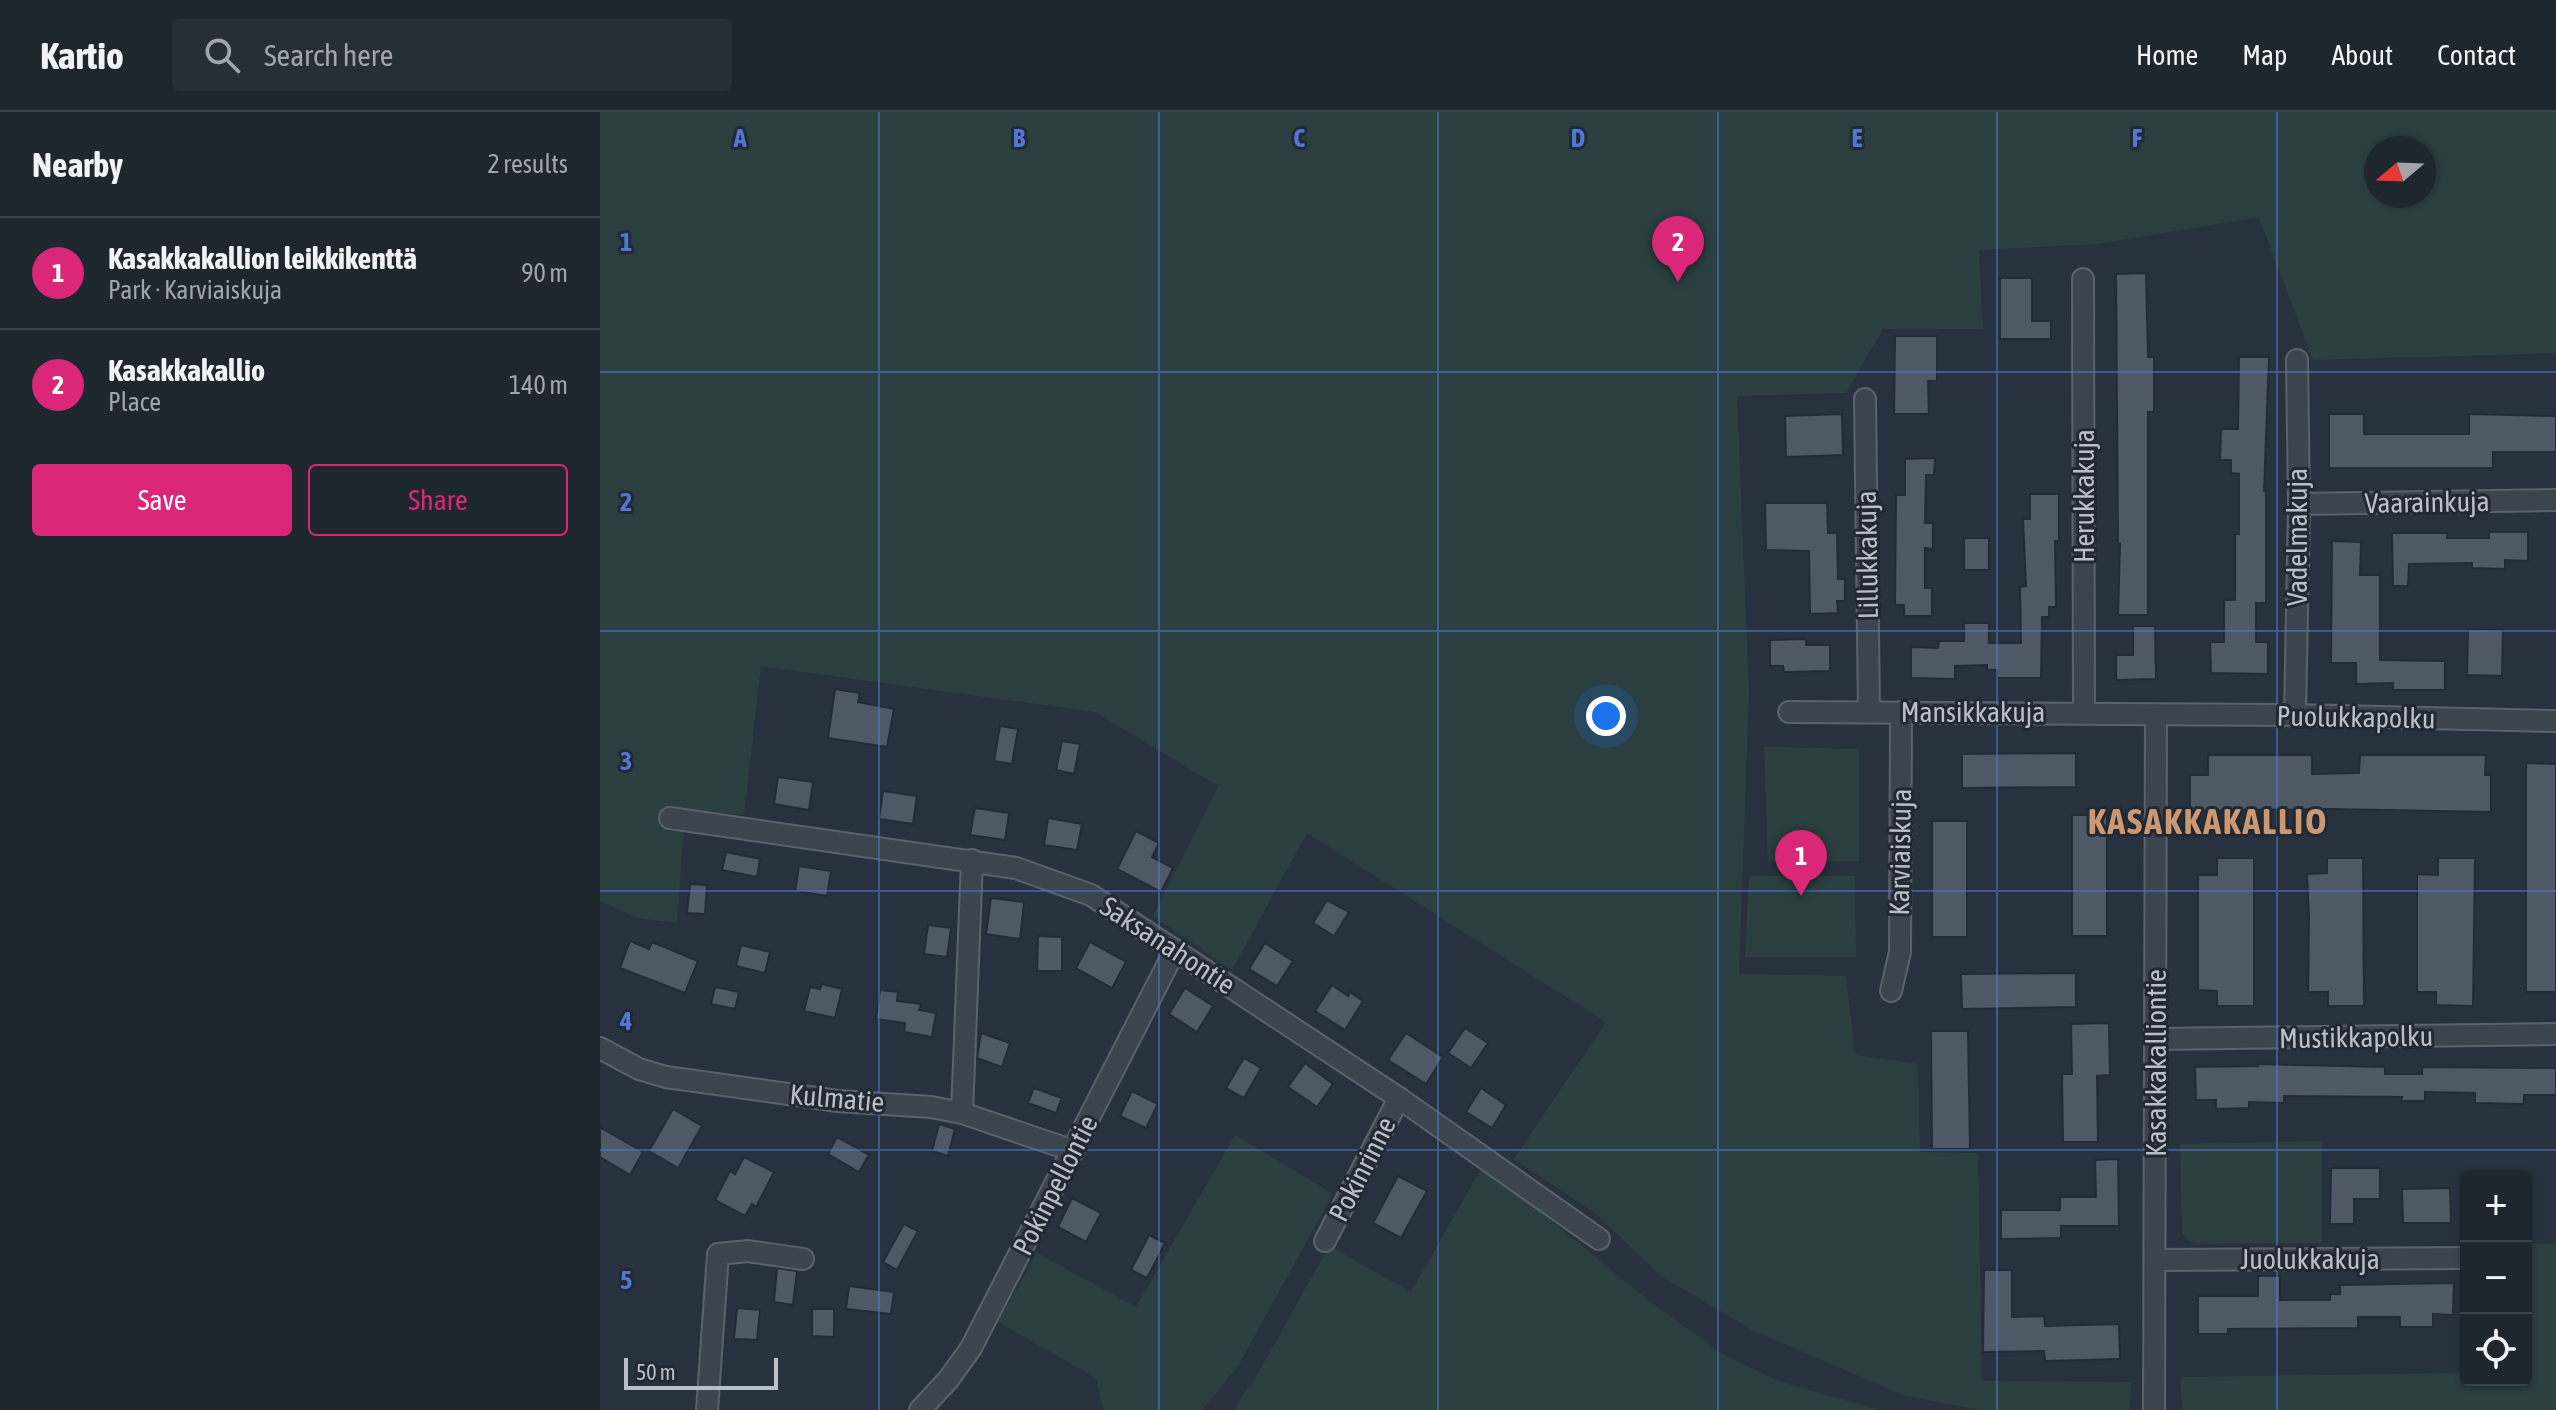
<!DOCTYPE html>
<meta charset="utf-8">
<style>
body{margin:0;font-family:"Asap Condensed",sans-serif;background:#262e36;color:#f1f3f6}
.controls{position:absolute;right:24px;bottom:24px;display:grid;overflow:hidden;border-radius:8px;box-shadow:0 2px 6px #0004}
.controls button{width:72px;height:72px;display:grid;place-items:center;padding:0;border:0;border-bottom:2px solid #3c434a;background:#1e262e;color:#f1f3f6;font:40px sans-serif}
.compass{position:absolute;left:1764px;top:24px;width:72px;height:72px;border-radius:50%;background:#1e262e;box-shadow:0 2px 6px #0004;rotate:251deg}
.scale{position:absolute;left:24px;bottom:20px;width:154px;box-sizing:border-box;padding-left:8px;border:4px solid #b8bfc9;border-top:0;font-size:22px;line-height:28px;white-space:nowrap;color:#b8bfc9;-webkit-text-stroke:6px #212933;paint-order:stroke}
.you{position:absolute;left:1006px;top:604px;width:28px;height:28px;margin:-20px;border:6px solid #fff;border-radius:50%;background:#1a73e8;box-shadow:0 0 0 12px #1a73e833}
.badge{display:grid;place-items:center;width:52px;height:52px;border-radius:50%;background:#db2777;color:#fff;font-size:26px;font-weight:700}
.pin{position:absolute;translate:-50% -66px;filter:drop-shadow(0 2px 4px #0008)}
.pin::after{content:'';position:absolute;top:42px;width:28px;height:24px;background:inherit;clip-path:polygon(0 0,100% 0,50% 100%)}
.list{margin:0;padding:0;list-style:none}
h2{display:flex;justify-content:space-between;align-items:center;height:104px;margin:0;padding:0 32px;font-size:34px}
h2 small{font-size:26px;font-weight:400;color:#a1a5aa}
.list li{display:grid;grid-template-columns:52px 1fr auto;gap:24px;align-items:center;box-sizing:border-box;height:112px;padding:0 32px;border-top:2px solid #3c434a}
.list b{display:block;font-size:30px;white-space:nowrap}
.list p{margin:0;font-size:26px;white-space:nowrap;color:#a1a5aa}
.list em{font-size:26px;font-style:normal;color:#a1a5aa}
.actions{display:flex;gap:16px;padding:24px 32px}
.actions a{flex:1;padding:18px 0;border:2px solid #db2777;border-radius:8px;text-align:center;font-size:28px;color:#db2777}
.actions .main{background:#db2777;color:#fff}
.icon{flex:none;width:44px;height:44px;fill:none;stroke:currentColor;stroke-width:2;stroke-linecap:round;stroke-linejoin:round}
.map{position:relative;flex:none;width:1956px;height:1298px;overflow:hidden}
header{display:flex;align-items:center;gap:48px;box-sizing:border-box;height:112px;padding:0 40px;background:#1e262e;border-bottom:2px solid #3c434a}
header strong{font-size:38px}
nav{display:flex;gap:44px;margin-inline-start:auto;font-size:28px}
.search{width:560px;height:72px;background:#262e36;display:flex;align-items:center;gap:20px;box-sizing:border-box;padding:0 28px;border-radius:8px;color:#a1a5aa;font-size:30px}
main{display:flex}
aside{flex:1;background:#1e262e}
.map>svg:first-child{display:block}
.green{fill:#2b3f40;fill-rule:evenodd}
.building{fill:#4f5966;stroke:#232b35;stroke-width:2}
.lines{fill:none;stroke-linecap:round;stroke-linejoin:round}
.street-casing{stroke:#5a626c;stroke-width:24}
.street{stroke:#3c444e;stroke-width:20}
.grid{fill:none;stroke:#5376d3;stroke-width:2;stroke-opacity:0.55}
.labels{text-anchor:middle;stroke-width:6;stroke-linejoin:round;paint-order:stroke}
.street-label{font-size:28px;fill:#b8bfc9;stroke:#212933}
.district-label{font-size:36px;font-weight:bold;letter-spacing:2px;fill:#ca9872;stroke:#212933}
.grid-label{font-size:26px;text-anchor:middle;font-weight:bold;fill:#5376d3;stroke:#212933;stroke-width:6;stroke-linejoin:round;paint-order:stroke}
</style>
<header>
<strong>Kartio</strong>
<div class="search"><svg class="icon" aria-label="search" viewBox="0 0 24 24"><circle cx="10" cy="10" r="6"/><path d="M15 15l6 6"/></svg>Search here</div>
<nav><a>Home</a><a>Map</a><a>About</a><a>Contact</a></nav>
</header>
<main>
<aside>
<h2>Nearby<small>2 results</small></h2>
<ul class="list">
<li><span class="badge">1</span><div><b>Kasakkakallion leikkikenttä</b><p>Park · Karviaiskuja</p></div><em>90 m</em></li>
<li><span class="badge">2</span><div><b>Kasakkakallio</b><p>Place</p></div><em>140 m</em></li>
</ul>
<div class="actions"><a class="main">Save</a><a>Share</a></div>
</aside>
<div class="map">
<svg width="1956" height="1298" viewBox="0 0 1956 1298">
<rect width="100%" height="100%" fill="#28323e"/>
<g class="green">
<path d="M 0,0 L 1956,0 L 1956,241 L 1713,248 L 1659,105 L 1497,132 L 1379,138 L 1383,217 L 1283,217 L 1246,281 L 1137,284 L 1149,580 L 1139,862 L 1246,864 L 1255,943 L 1318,952 L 1320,1040 L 1378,1041 L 1382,1269 L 1531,1270 L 1530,1298 L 1380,1298 L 1303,1283 L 1154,1219 L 1061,1164 L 995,1101 L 914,1047 L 1006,910 L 707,721 L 632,858 L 553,804 L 618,674 L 495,600 L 161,554 L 144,703 L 85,697 L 77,811 L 38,806 L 0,789 ZM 1776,36 L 1824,36 L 1824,84 L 1776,84 Z"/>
<path d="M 1164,635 L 1259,637 L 1259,749 L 1168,750 Z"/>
<path d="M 1149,764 L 1255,764 L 1256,845 L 1145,845 Z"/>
<path d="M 635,1023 L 733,1082 L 638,1254 L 602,1298 L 503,1298 L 496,1266 L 398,1210 L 437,1141 L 536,1195 Z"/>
<path d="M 1722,1029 L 1722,1131 L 1599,1132 L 1589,1129 L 1582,1121 L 1580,1032 Z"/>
<path d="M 883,1053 L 1043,1184 L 1121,1241 L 1178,1269 L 1279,1298 L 633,1298 L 657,1263 L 729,1134 L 811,1180 Z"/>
<path d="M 1926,1132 L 1956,1132 L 1956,1298 L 1582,1298 L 1580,1265 L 1866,1261 L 1866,1268 L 1926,1268 Z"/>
</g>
<g class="building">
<path d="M 1546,161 L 1548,245 L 1554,245 L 1554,300 L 1548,300 L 1548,503 L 1518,503 L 1520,432 L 1518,432 L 1516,162 Z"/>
<path d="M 1400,166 L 1432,166 L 1432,209 L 1451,209 L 1451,227 L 1400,227 Z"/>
<path d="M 1295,224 L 1337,224 L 1337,269 L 1328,269 L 1329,302 L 1294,302 Z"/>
<path d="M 1639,245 L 1669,245 L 1664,379 L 1666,379 L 1666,491 L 1656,491 L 1656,530 L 1668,530 L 1668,562 L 1611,561 L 1610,530 L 1624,530 L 1624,488 L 1635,488 L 1635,422 L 1639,422 L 1639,362 L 1631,361 L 1631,348 L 1620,348 L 1621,317 L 1638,317 Z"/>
<path d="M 1242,302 L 1243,343 L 1186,345 L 1185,304 Z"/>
<path d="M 1729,302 L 1764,302 L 1764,322 L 1869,322 L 1869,302 L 1956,304 L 1956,340 L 1893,340 L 1893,356 L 1729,356 Z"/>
<path d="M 1335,346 L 1334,363 L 1326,363 L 1325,411 L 1333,411 L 1333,437 L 1325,436 L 1325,476 L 1332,476 L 1332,504 L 1304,504 L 1304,493 L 1295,493 L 1296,383 L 1305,383 L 1305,347 Z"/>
<path d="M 1430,382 L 1459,382 L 1459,429 L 1455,429 L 1456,495 L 1449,495 L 1449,505 L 1442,505 L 1441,566 L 1397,566 L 1397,558 L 1387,558 L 1387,553 L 1355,554 L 1355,567 L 1311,566 L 1311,535 L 1338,536 L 1339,529 L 1364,529 L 1364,511 L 1389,511 L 1389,531 L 1421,531 L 1420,475 L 1426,474 L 1423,407 L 1430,407 Z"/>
<path d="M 1165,391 L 1227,391 L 1228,421 L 1237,421 L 1238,467 L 1245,467 L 1245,489 L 1237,489 L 1238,501 L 1210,502 L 1209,439 L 1166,438 Z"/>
<path d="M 1889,420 L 1928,420 L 1928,449 L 1905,448 L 1905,457 L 1872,456 L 1872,451 L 1809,452 L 1808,474 L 1793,474 L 1792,421 L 1847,421 L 1847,426 L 1889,426 Z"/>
<rect x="1364" y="426" width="25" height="32"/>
<path d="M 1732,429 L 1761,430 L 1760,463 L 1780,463 L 1780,548 L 1845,549 L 1845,578 L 1793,578 L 1793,571 L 1756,572 L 1756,551 L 1731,551 Z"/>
<path d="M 1533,514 L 1555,514 L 1556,567 L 1516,568 L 1516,543 L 1533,543 Z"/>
<path d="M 1868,517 L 1903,518 L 1902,564 L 1867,563 Z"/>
<path d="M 1206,527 L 1206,533 L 1230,533 L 1230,559 L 1184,560 L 1183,554 L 1170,554 L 1170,528 Z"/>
<path d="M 235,577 L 260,581 L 258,590 L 294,597 L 287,635 L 228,626 Z"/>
<path d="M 400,614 L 418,617 L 412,652 L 394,649 Z"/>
<path d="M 462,629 L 480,632 L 474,662 L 456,658 Z"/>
<path d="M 1476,641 L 1476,675 L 1362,676 L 1362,642 Z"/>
<path d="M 1608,643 L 1712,643 L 1712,662 L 1759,661 L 1760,643 L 1886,643 L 1885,663 L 1891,663 L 1891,700 L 1730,697 L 1590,699 L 1590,663 L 1608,663 Z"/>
<path d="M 1926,651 L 1956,652 L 1956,880 L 1926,880 Z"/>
<path d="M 178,665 L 213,670 L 209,698 L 174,692 Z"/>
<path d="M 283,679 L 317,684 L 313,712 L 279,707 Z"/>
<path d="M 375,696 L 409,701 L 405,728 L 370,723 Z"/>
<rect x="1472" y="703" width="35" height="121"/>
<path d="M 448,706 L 482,712 L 477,738 L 444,733 Z"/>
<rect x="1332" y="709" width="35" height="116"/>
<path d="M 536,719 L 559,731 L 552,745 L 573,756 L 561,780 L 517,757 Z"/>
<path d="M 126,740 L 160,747 L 157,765 L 122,758 Z"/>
<path d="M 1617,746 L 1654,746 L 1654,894 L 1617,894 L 1617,879 L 1598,878 L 1598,763 L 1617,763 Z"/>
<path d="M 1727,746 L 1763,746 L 1764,894 L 1728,894 L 1728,880 L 1708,880 L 1709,805 L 1707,762 L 1727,761 Z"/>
<path d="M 1838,746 L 1875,746 L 1873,894 L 1836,893 L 1836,880 L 1817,880 L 1817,762 L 1838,763 Z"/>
<path d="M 199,754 L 231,759 L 227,784 L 195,779 Z"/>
<path d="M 90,772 L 107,773 L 105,802 L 87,801 Z"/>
<path d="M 391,786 L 424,790 L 420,827 L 386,822 Z"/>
<path d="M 727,788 L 749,800 L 734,824 L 713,811 Z"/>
<path d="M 328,813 L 351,816 L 347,845 L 324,842 Z"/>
<path d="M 438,824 L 462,825 L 462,859 L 437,859 Z"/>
<path d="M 30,829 L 49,837 L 52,830 L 98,849 L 85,881 L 20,856 Z"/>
<path d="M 490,830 L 526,850 L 512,876 L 476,856 Z"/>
<path d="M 665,831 L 693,849 L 677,874 L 649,857 Z"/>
<path d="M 141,833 L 170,840 L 165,861 L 136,854 Z"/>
<path d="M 1476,861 L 1476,895 L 1362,897 L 1361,862 Z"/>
<path d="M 222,872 L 242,877 L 235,906 L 204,899 L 210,875 L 220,877 Z"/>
<path d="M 732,873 L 748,884 L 750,880 L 763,889 L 745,918 L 715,899 Z"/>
<path d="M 115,875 L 139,880 L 135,897 L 111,892 Z"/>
<path d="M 585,876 L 613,894 L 597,920 L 569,902 Z"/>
<path d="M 280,878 L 298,880 L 297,889 L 321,892 L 319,898 L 336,901 L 332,925 L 304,920 L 305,911 L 276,907 Z"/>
<path d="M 1509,911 L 1510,963 L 1497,964 L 1498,1030 L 1463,1030 L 1462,962 L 1472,962 L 1471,912 Z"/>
<path d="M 865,916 L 888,931 L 871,956 L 848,941 Z"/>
<path d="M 1331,919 L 1368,919 L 1370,1037 L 1332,1037 Z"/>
<path d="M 381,921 L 410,931 L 402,955 L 377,946 Z"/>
<path d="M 806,921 L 843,945 L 826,972 L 788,948 Z"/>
<path d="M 644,946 L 661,956 L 644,986 L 626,976 Z"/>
<path d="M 705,951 L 733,972 L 717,995 L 688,975 Z"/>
<path d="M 1658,952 L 1785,955 L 1785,962 L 1822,962 L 1822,955 L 1956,956 L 1956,983 L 1924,983 L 1924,992 L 1875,991 L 1875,981 L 1825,980 L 1825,989 L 1801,989 L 1802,985 L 1684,984 L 1684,991 L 1649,990 L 1649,996 L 1616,997 L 1616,988 L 1596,988 L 1595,955 L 1658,954 Z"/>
<path d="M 434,976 L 462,986 L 456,1001 L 428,991 Z"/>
<path d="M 881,976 L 906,993 L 892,1016 L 866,1000 Z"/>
<path d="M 532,979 L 558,992 L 546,1016 L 520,1004 Z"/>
<path d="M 73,997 L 102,1014 L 78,1056 L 49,1039 Z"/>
<path d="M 339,1012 L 355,1017 L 348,1044 L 332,1039 Z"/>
<path d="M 0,1015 L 43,1040 L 30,1063 L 0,1045 Z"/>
<path d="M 237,1025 L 269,1043 L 259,1060 L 228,1042 Z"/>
<path d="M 144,1045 L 174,1060 L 156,1095 L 152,1092 L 145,1104 L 115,1088 L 130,1059 L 135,1062 Z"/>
<path d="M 1518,1047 L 1519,1114 L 1461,1114 L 1461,1126 L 1401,1127 L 1401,1098 L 1460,1098 L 1460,1085 L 1496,1085 L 1495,1048 Z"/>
<path d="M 1731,1056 L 1780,1056 L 1780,1087 L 1754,1087 L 1754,1112 L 1730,1112 Z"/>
<path d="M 798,1064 L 827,1079 L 801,1126 L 773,1111 Z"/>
<path d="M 1850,1076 L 1851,1111 L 1803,1111 L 1802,1077 Z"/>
<path d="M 472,1086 L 501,1101 L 486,1130 L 458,1115 Z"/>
<path d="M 304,1112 L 318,1119 L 297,1158 L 283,1150 Z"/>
<path d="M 549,1123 L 565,1131 L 547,1166 L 531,1158 Z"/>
<path d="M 177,1156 L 197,1159 L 193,1193 L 174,1190 Z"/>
<path d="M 1384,1158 L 1412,1158 L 1412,1205 L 1444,1204 L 1445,1214 L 1519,1212 L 1520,1247 L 1445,1249 L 1444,1239 L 1383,1240 Z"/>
<path d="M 1658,1164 L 1680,1164 L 1680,1188 L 1730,1188 L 1730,1182 L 1740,1182 L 1740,1173 L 1854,1171 L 1853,1203 L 1833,1202 L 1833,1215 L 1800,1215 L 1800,1205 L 1758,1205 L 1758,1216 L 1628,1217 L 1628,1222 L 1598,1222 L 1598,1184 L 1658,1184 Z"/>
<path d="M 249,1174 L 294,1180 L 291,1202 L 246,1197 Z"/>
<path d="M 137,1196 L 160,1198 L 157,1228 L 134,1227 Z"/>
<path d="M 212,1197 L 234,1197 L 234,1225 L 212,1224 Z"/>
</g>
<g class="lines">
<defs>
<g id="street">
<path d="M 1483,167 L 1484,601"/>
<path d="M 1265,287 L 1269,600"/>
<path d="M 1699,392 L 1956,388"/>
<path d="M 1189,600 L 1695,603 L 1956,609"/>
<path d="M 1695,603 L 1699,392 L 1697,248"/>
<path d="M 70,706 L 416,756 L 491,783 L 799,986 L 999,1127"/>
<path d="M 1291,879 L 1300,840 L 1301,600"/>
<path d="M 1557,927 L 1956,922"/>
<path d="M 0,936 L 39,957 L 66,965 L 238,989 L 331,995 L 362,1001 L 474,1039"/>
<path d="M 362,1001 L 372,748"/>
<path d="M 725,1129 L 799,986"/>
<path d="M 1555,1148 L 1866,1146"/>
<path d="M 107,1298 L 118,1142 L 148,1139 L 203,1147"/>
<path d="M 320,1298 L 348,1268 L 371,1236 L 575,838"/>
<path d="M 1554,1298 L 1556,603"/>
</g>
</defs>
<use href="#street" class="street-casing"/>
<use href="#street" class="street"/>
</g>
<path class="grid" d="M 279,0 L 279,1298M 559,0 L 559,1298M 838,0 L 838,1298M 1118,0 L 1118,1298M 1397,0 L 1397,1298M 1677,0 L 1677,1298M 0,260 L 1956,260M 0,519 L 1956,519M 0,779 L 1956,779M 0,1038 L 1956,1038"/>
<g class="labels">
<g class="street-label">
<text transform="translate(1484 384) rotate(-90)" y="10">Herukkakuja</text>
<text transform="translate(1827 390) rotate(-1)" y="10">Vaarainkuja</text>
<text transform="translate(1697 425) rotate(-90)" y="10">Vadelmakuja</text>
<text transform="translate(1267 443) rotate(-91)" y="10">Lillukkakuja</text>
<text x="1373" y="610">Mansikkakuja</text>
<text transform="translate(1756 605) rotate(1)" y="10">Puolukkapolku</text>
<text transform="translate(1300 740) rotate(-89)" y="10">Karviaiskuja</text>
<text transform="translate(568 833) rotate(33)" y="10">Saksanahontie</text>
<text transform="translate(1756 925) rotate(-1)" y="10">Mustikkapolku</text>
<text transform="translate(1556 951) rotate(-90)" y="10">Kasakkakalliontie</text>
<text transform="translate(237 986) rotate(5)" y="10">Kulmatie</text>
<text transform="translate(762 1057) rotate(-63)" y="10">Pokinrinne</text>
<text transform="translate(455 1073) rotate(-63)" y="10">Pokinpellontie</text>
<text x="1710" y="1157">Juolukkakuja</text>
</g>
<g class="district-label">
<text x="1608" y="722">KASAKKAKALLIO</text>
</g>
</g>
<g class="grid-label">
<text x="140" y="35">A</text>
<text x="419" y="35">B</text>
<text x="699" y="35">C</text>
<text x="978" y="35">D</text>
<text x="1257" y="35">E</text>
<text x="1537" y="35">F</text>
<text x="26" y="139">1</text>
<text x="26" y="399">2</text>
<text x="26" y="658">3</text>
<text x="26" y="918">4</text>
<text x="26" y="1177">5</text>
</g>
</svg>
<div class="controls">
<button>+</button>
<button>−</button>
<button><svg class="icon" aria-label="locate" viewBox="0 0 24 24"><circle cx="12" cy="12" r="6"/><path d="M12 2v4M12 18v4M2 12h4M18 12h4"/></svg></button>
</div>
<svg class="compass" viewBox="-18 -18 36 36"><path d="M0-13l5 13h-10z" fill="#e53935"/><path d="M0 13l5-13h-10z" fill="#a1a5aa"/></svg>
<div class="scale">50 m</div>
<div class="you"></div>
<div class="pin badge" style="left:1201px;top:784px">1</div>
<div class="pin badge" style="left:1078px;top:170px">2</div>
</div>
</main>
